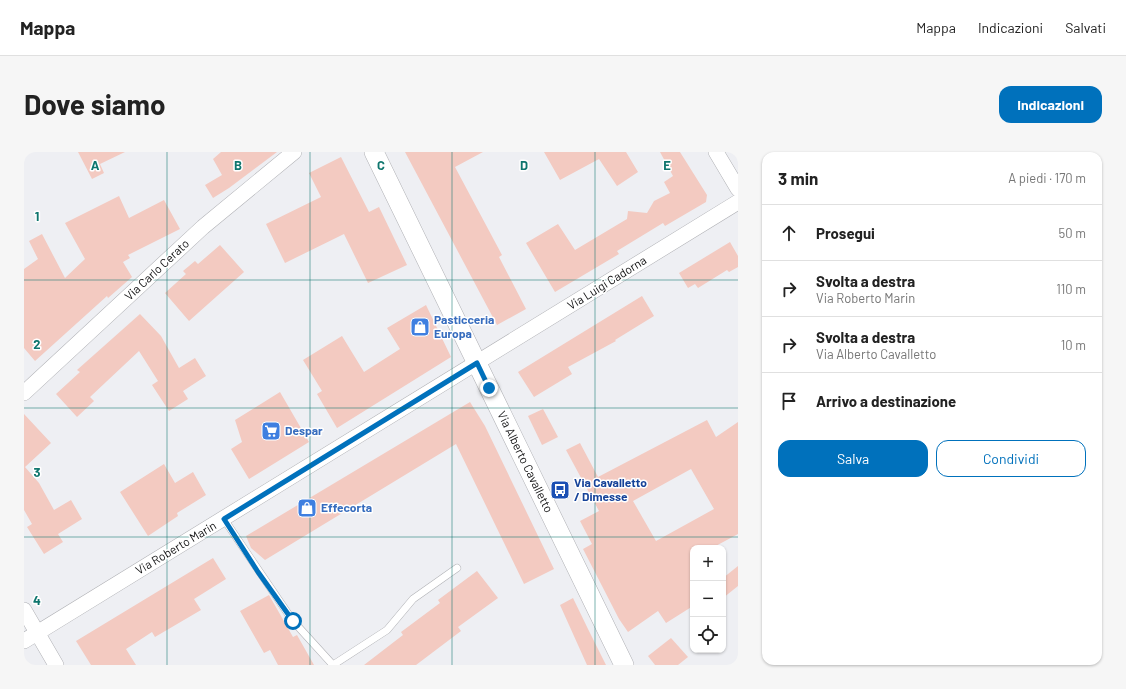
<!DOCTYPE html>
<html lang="it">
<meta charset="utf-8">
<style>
body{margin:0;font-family:Barlow,sans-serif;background:#f6f6f6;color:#222}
.controls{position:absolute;right:12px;bottom:12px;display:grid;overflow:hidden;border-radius:8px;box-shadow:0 1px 3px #0004}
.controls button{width:36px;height:36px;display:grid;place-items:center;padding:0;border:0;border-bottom:1px solid #e0e0e0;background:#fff;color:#222;font:20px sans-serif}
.stop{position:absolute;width:12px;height:12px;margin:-9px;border:3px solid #0071bc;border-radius:50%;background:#fff}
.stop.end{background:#0071bc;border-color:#fff;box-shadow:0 1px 4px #0008}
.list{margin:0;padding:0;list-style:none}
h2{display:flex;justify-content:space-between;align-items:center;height:52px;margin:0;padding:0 16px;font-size:17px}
h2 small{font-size:13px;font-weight:400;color:#767676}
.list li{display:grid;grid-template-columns:26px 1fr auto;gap:12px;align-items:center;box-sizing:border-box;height:56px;padding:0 16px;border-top:1px solid #e0e0e0}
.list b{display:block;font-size:15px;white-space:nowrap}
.list p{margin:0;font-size:13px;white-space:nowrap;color:#767676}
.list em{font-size:13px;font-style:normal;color:#767676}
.actions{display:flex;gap:8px;padding:12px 16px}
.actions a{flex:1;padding:9px 0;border:1px solid #0071bc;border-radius:12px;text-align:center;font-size:14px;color:#0071bc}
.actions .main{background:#0071bc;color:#fff}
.icon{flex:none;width:22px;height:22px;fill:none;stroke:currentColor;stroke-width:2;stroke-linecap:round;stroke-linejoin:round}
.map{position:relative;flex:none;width:714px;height:513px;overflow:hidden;border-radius:12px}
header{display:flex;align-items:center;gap:24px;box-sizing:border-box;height:56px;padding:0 20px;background:#fff;border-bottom:1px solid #e0e0e0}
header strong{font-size:19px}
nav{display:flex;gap:22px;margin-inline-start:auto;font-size:14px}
.intro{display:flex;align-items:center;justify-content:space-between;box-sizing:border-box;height:96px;padding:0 24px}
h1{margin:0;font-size:28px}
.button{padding:10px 18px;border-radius:12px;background:#0071bc;color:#fff;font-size:14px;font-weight:700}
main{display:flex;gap:24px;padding:0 24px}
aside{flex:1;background:#fff;border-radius:12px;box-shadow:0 1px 3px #0004}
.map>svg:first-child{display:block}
.building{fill:#f3cac1;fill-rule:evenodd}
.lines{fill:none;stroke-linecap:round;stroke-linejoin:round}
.service-casing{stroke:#b0b1b5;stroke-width:8}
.minor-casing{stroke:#b0b1b5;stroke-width:16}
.tertiary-casing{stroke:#b0b1b5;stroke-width:20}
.service{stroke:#fff;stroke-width:7}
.minor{stroke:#fff;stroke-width:15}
.tertiary{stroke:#fff;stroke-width:19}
.route{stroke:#0071bc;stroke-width:5}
.grid{fill:none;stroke:#0f766e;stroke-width:1;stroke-opacity:0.55}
.labels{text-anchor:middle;stroke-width:3;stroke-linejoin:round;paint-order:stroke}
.street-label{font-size:12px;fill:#121213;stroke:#fff}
.shop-label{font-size:12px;font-weight:bold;fill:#366cbe;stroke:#fff;text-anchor:start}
.transit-label{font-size:12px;font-weight:bold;fill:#164399;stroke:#fff;text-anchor:start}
.grid-label{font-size:13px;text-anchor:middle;font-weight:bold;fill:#0f766e;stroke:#fff;stroke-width:3;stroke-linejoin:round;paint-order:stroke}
</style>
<header>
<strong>Mappa</strong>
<nav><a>Mappa</a><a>Indicazioni</a><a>Salvati</a></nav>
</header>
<div class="intro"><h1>Dove siamo</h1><a class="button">Indicazioni</a></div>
<main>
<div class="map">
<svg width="714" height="513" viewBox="0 0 714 513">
<rect width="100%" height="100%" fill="#eeeff3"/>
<g class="building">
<path d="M 54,0 L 101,0 L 76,12 L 80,21 L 68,27 Z"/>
<path d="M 197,0 L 253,0 L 205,36 L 189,46 L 181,33 L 198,23 L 189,7 Z"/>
<path d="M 381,0 L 459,0 L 431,15 L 478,103 L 475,105 L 502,157 L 473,173 Z"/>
<path d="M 520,0 L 602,0 L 614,20 L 593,34 L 575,7 L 536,28 Z"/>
<path d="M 636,0 L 656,0 L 683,43 L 682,50 L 641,74 L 639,71 L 593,99 L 595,102 L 531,140 L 502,91 L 534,72 L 551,98 L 603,67 L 604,59 L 623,61 L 630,49 L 646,41 L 640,30 L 649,24 Z"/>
<path d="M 317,5 L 345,60 L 355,55 L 383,113 L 344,131 L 320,82 L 261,111 L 242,72 L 297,45 L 285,21 Z"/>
<path d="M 95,44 L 105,66 L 140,48 L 156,77 L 104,103 L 106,106 L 99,110 L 108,125 L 84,146 L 83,144 L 11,209 L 0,196 L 0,117 L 14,107 L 5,89 L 18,82 L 41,126 L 61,107 L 41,71 Z"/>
<path d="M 706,90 L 714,104 L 714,115 L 705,120 L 703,118 L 674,136 L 671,132 L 664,136 L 655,121 Z"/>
<path d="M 196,93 L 220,120 L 165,169 L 141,141 L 162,122 L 159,119 L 171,109 L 174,112 Z"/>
<path d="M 618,144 L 630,164 L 591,188 L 592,189 L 544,215 L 548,222 L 510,245 L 494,220 Z"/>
<path d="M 402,153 L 427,205 L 313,276 L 293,242 L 298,239 L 279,208 L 318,184 L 340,220 L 376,197 L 363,176 Z"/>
<path d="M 116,162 L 137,184 L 155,216 L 171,206 L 182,224 L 159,239 L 164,247 L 145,259 L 128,233 L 134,229 L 115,199 L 66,245 L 70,249 L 53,265 L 32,242 L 56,220 L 53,218 Z"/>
<path d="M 256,240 L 285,290 L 225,327 L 207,297 L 218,290 L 211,268 Z"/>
<path d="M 446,250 L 461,274 L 530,417 L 500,432 L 432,292 L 241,408 L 227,396 L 222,384 Z"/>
<path d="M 519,257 L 534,285 L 518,293 L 504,264 Z"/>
<path d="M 0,262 L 27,291 L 1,315 L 15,331 L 30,358 L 47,348 L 58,367 L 34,382 L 39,390 L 20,402 L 3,375 L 8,372 L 0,358 Z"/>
<path d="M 683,268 L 692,285 L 714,270 L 714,382 L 688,396 L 669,396 L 669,454 L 642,471 L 634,459 L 604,480 L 595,467 L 559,397 L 568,392 L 556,369 L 575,359 L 542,298 L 556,291 L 574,325 ZM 667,317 L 690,357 L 632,389 L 609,349 Z"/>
<path d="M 140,312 L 151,331 L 169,320 L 182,343 L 153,361 L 154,364 L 124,384 L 96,340 Z"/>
<path d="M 189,406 L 202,427 L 170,447 L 177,458 L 131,485 L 128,480 L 102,497 L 112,513 L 67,513 L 52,489 Z"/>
<path d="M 714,414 L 714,434 L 699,446 L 699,426 Z"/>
<path d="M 453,419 L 474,446 L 434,475 L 437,479 L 392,513 L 340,513 L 379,483 L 377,480 L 416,451 L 414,448 Z"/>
<path d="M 245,443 L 269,485 L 273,483 L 290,513 L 254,513 L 246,498 L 240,501 L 216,459 Z"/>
<path d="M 549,446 L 564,477 L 582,513 L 563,513 L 536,453 Z"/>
<path d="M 647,486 L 664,505 L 654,513 L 631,513 L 624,504 Z"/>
</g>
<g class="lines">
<defs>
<g id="service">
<path d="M 200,367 L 235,419 L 269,469 L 309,513"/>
<path d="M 309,513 L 363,478 L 389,447 L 433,416"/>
</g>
<g id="minor">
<path d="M 692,0 L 714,37"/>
<path d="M 0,241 L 179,75 L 270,0"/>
<path d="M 0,458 L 32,513"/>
<path d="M 0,489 L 714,50"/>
</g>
<path id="tertiary" d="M 350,0 L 600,513"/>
</defs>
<use href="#service" class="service-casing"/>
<use href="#minor" class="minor-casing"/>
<use href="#tertiary" class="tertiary-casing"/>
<use href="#service" class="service"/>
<use href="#minor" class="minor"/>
<use href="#tertiary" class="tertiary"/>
</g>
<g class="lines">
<path class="route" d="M 269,469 L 234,420 L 200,367 L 453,211 L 465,236"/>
</g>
<path class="grid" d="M 143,0 L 143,513M 286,0 L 286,513M 428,0 L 428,513M 571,0 L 571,513M 0,128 L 714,128M 0,256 L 714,256M 0,385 L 714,385"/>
<defs>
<symbol id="shop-square" viewBox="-11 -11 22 22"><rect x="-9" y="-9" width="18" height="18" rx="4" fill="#3f7fe0" stroke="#fff"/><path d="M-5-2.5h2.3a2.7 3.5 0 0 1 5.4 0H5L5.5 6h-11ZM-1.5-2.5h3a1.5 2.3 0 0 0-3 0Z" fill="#fff"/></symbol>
<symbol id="supermarket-square" viewBox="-11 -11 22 22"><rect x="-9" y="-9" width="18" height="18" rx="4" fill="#3f7fe0" stroke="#fff"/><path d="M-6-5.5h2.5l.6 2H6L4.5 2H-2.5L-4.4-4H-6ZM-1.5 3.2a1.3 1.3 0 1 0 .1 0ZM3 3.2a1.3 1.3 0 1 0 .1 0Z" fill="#fff"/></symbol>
<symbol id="bus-square" viewBox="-11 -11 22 22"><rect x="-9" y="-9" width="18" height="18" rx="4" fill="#1a4fb4" stroke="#fff"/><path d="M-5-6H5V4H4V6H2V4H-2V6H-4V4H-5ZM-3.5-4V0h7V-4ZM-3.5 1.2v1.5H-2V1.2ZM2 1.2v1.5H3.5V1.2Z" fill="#fff"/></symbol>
</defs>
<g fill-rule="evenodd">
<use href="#shop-square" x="385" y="164" width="22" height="22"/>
<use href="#supermarket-square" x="236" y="268" width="22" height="22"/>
<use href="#bus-square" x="525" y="327" width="22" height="22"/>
<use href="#shop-square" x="272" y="345" width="22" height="22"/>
</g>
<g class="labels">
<g class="street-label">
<text transform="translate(133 118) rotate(-43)" y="4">Via Carlo Cerato</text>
<text transform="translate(583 131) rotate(-32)" y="4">Via Luigi Cadorna</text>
<text transform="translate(501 310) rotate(64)" y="4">Via Alberto Cavalletto</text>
<text transform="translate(152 396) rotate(-31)" y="4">Via Roberto Marin</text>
</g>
<g class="shop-label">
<text x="410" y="172">Pasticceria<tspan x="410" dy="14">Europa</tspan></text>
<text x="261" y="283">Despar</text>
<text x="297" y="360">Effecorta</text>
</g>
<g class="transit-label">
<text x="550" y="335">Via Cavalletto<tspan x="550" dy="14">/ Dimesse</tspan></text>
</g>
</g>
<g class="grid-label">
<text x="71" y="18">A</text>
<text x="214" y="18">B</text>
<text x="357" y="18">C</text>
<text x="500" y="18">D</text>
<text x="643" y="18">E</text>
<text x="13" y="69">1</text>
<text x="13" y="197">2</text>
<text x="13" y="325">3</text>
<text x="13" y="453">4</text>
</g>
</svg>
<div class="controls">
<button>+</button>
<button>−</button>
<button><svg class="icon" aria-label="locate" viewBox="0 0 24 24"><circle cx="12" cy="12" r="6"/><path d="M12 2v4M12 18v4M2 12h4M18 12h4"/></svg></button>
</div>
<div class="stop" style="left:269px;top:469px"></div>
<div class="stop end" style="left:465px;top:236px"></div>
</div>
<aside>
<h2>3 min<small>A piedi · 170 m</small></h2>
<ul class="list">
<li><svg class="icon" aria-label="ahead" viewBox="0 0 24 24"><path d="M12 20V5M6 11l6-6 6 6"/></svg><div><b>Prosegui</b></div><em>50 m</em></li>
<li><svg class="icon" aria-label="right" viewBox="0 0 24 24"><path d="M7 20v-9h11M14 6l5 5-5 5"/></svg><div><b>Svolta a destra</b><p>Via Roberto Marin</p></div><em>110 m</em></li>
<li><svg class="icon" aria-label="right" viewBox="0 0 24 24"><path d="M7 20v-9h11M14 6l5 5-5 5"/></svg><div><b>Svolta a destra</b><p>Via Alberto Cavalletto</p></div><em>10 m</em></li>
<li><svg class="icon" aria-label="arrive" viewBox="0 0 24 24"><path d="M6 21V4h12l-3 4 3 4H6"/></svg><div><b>Arrivo a destinazione</b></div></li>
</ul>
<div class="actions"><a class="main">Salva</a><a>Condividi</a></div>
</aside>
</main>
